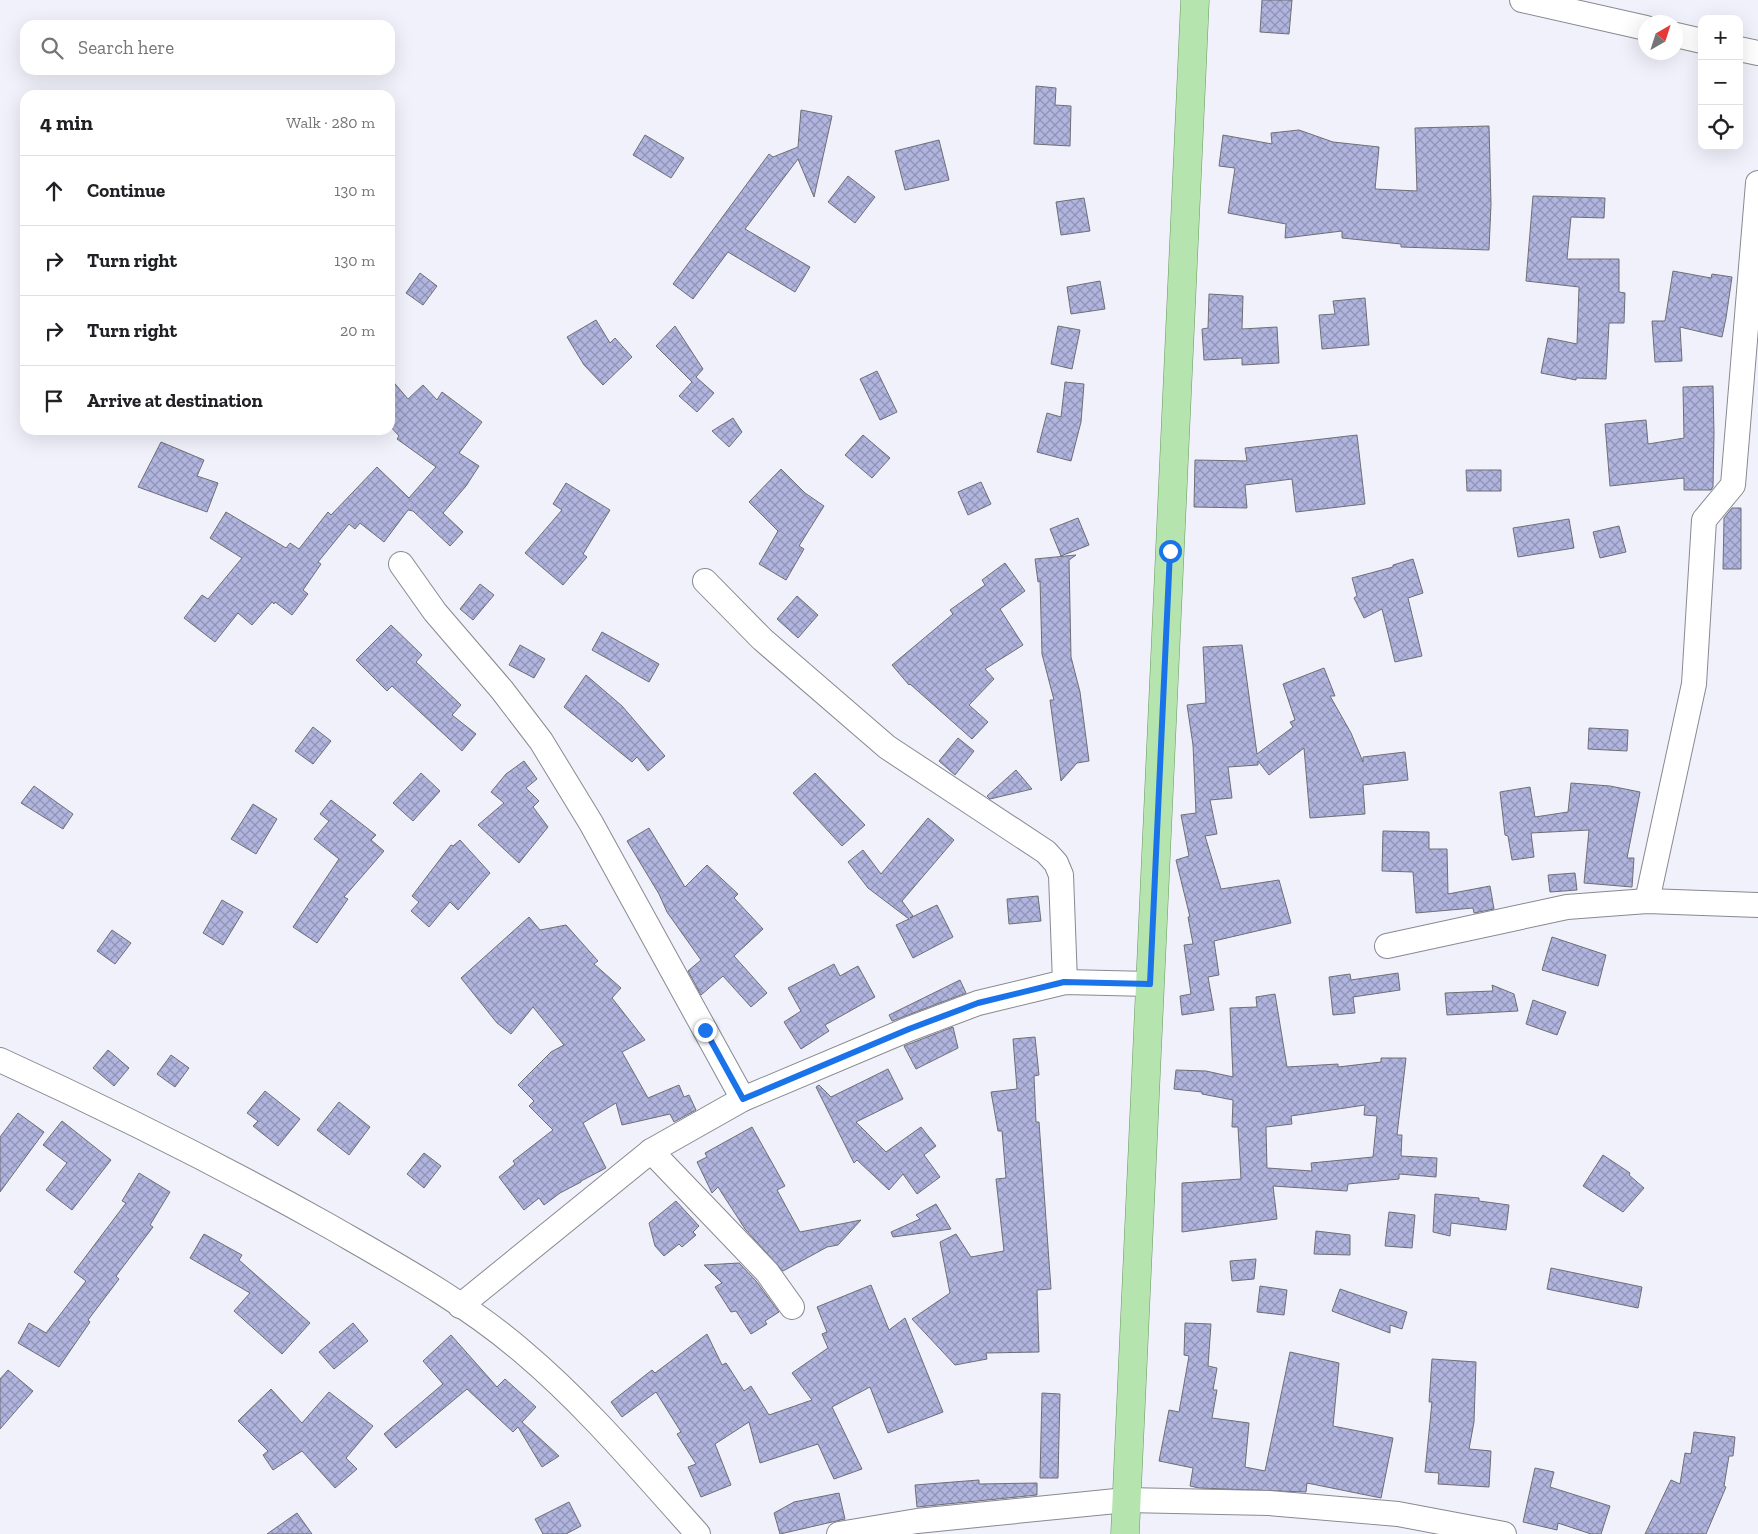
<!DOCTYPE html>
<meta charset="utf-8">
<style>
body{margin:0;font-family:"Zilla Slab",serif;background:#f6f6f6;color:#202124}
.controls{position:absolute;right:15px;top:15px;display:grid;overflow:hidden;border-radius:10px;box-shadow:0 5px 20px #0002}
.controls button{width:45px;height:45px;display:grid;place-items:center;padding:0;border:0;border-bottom:1px solid #e0e0e0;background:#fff;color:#202124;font:25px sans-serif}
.compass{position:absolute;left:1638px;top:15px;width:45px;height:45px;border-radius:50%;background:#fff;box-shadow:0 5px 20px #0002;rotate:39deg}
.stop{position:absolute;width:15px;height:15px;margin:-11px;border:4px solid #1a73e8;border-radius:50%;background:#fff}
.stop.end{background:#1a73e8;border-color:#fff;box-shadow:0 1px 5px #0008}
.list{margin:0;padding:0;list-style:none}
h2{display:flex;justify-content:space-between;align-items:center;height:65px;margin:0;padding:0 20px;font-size:21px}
h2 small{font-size:16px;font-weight:400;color:#757577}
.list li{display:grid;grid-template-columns:32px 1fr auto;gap:15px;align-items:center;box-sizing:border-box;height:70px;padding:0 20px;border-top:1px solid #e0e0e0}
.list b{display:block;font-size:19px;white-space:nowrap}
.list em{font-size:16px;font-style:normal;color:#757577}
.icon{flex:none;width:28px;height:28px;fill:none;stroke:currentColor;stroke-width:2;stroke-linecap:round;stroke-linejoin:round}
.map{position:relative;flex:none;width:1758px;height:1534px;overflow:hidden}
.search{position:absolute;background:#fff;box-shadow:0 5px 20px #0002;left:20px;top:20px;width:375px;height:55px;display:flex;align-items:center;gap:12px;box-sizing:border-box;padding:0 18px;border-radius:15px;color:#757577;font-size:19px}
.panel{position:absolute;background:#fff;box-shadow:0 5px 20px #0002;left:20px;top:90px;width:375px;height:345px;border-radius:15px}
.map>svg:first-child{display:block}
.building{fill:url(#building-cross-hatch);stroke:#6e6f76;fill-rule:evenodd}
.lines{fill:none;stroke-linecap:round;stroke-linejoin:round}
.minor-casing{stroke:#888991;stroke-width:26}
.major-casing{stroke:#66985e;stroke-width:29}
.minor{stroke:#fff;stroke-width:24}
.major{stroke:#b6e4ae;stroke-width:28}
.route{stroke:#1a73e8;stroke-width:6}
</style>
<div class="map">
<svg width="1758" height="1534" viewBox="0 0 1758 1534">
<defs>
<pattern id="building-cross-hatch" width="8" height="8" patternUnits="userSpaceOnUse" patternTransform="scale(1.25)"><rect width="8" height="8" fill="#b0b4de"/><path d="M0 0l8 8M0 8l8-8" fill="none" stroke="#8f93b4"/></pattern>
</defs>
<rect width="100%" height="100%" fill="#f0f1fa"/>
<g class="building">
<path d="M 1262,0 L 1292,0 L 1289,34 L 1260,32 Z"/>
<path d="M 1036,86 L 1056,88 L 1055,105 L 1071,106 L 1070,146 L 1034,144 Z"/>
<path d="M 801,110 L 832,116 L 814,197 L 798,159 L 745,229 L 810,267 L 795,292 L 728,252 L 693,299 L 673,284 L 769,154 L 773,157 L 798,147 Z"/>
<path d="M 1489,126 L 1491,204 L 1489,250 L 1401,247 L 1401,244 L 1342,238 L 1342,231 L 1285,238 L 1286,224 L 1228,213 L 1235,168 L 1219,166 L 1223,135 L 1272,144 L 1271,133 L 1299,130 L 1333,142 L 1379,147 L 1375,189 L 1417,191 L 1415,128 Z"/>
<path d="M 645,135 L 684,158 L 671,178 L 633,155 Z"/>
<path d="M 939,140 L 949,180 L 905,190 L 895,151 Z"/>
<path d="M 848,176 L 875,197 L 855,223 L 828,202 Z"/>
<path d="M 1533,196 L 1605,198 L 1604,218 L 1571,217 L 1567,259 L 1619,259 L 1619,292 L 1625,293 L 1624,323 L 1609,323 L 1606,379 L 1576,378 L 1576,380 L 1541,373 L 1548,338 L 1577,344 L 1579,287 L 1526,281 Z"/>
<path d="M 1084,198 L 1090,231 L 1061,235 L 1056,202 Z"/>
<path d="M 1673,271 L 1711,278 L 1712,274 L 1732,277 L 1726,318 L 1722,337 L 1680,327 L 1682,361 L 1655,362 L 1652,321 L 1665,321 Z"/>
<path d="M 420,273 L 437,286 L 423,305 L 406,293 Z"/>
<path d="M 1100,281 L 1105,309 L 1071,314 L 1067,287 Z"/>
<path d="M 1209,294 L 1243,296 L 1242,329 L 1277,327 L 1279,363 L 1242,365 L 1242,358 L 1204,360 L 1202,329 L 1208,328 Z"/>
<path d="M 1365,298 L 1369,345 L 1322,349 L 1319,315 L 1335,314 L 1333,301 Z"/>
<path d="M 596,320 L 610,343 L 615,338 L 632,357 L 603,385 L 584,365 L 567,337 Z"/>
<path d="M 675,326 L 703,369 L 696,377 L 714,393 L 697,412 L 679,396 L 692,382 L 656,346 Z"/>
<path d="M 1058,326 L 1080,330 L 1072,369 L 1051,364 Z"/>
<path d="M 877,371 L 897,412 L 880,420 L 860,379 Z"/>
<path d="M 390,378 L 408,399 L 423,385 L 437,400 L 442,392 L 482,422 L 459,453 L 479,466 L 466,486 L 443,513 L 463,532 L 450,546 L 413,511 L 408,510 L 384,542 L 360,523 L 355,529 L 349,524 L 318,562 L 321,564 L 303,590 L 308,594 L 292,615 L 275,602 L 274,604 L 272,602 L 252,625 L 238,613 L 215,642 L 184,618 L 202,595 L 208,599 L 242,558 L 210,538 L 226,512 L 286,548 L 290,543 L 299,549 L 328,512 L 331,515 L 377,467 L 409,498 L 436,467 L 397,439 L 399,436 L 390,426 Z"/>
<path d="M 1065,382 L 1084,384 L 1081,422 L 1071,461 L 1037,452 L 1047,413 L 1061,417 Z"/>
<path d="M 1713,386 L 1714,433 L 1713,487 L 1711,490 L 1684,490 L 1684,478 L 1610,486 L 1605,424 L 1646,420 L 1648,444 L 1684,438 L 1683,387 Z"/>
<path d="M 733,418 L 742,432 L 729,447 L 712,431 Z"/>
<path d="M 863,435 L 890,458 L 872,478 L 845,455 Z"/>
<path d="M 1357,435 L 1365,504 L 1296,512 L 1292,479 L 1245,485 L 1247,508 L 1194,507 L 1195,460 L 1247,461 L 1245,448 Z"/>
<path d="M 161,442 L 204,460 L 197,476 L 218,483 L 207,512 L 138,487 Z"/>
<path d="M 781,469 L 805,493 L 824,506 L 799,546 L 804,549 L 786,580 L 759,564 L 778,531 L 749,502 Z"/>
<path d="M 1466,470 L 1501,470 L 1501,491 L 1467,491 Z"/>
<path d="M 981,482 L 991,504 L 968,515 L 958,492 Z"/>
<path d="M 566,483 L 610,510 L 583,554 L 587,557 L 563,585 L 525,553 L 562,510 L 553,504 Z"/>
<path d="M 1732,508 L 1741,508 L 1741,569 L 1723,569 L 1724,518 Z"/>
<path d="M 1078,518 L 1089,545 L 1061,556 L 1050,529 Z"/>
<path d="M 1569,519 L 1574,548 L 1518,557 L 1513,528 Z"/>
<path d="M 1619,526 L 1626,552 L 1600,558 L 1593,532 Z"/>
<path d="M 1076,555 L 1069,560 L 1071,657 L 1080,692 L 1089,761 L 1077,763 L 1061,781 L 1050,700 L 1054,700 L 1042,654 L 1040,581 L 1038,582 L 1035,559 Z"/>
<path d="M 1413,559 L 1423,593 L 1408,598 L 1422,656 L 1395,662 L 1382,609 L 1364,618 L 1354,598 L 1357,596 L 1352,578 L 1393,567 L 1393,565 Z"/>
<path d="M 1005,563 L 1025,591 L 1000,609 L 1023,645 L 985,669 L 994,679 L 969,705 L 988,722 L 972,739 L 910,684 L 909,685 L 892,665 L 953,614 L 950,610 L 985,585 L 982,580 Z"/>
<path d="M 480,584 L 494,595 L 473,620 L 460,609 Z"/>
<path d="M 797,596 L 818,615 L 798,638 L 777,619 Z"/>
<path d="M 391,625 L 422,655 L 416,662 L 461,705 L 452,715 L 476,734 L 462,751 L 392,686 L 387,691 L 356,660 Z"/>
<path d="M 602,632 L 659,664 L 649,682 L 592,650 Z"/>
<path d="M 520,645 L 545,659 L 534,678 L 509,665 Z"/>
<path d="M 1242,645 L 1257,754 L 1293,727 L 1290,722 L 1295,720 L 1283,684 L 1324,668 L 1335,696 L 1330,696 L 1351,733 L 1363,762 L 1363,757 L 1405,752 L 1408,780 L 1363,785 L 1365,814 L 1310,818 L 1304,748 L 1269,775 L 1258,761 L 1258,765 L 1228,767 L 1232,798 L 1210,800 L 1217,834 L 1205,836 L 1221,889 L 1279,880 L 1291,923 L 1214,941 L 1219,975 L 1208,977 L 1214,1010 L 1182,1015 L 1180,996 L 1191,994 L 1184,945 L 1193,944 L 1188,917 L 1190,917 L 1176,860 L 1189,856 L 1181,815 L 1196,813 L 1193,745 L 1187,705 L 1206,703 L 1203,647 Z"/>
<path d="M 586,675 L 622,706 L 665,756 L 648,771 L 637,757 L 632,762 L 564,707 Z"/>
<path d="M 313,727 L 331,741 L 313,764 L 295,751 Z"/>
<path d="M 1589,728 L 1628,730 L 1627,751 L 1588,749 Z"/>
<path d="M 958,738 L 974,751 L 955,775 L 939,761 Z"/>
<path d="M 524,761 L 537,779 L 526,788 L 539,801 L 533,807 L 548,827 L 519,863 L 478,825 L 504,803 L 491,792 L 506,774 Z"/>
<path d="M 1016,770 L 1032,789 L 990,799 L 987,796 Z"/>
<path d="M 421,773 L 440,791 L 413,821 L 393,803 Z"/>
<path d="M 815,773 L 865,825 L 842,846 L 793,793 Z"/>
<path d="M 1571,783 L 1610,786 L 1640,792 L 1627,858 L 1634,858 L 1632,887 L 1584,883 L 1589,830 L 1531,833 L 1534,857 L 1512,860 L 1508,836 L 1505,835 L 1500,792 L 1530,787 L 1535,817 L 1568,812 Z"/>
<path d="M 34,786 L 73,814 L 63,829 L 21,803 Z"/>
<path d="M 331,800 L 376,835 L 371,840 L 384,851 L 344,897 L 348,899 L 317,943 L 293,927 L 339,859 L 314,839 L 329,821 L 320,814 Z"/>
<path d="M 253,804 L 277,819 L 256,854 L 231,839 Z"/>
<path d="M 928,818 L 954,840 L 902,901 L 913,916 L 910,918 L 937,905 L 953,937 L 913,958 L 896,925 L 909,919 L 868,888 L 848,862 L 863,850 L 881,874 Z"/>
<path d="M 649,828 L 685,887 L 707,865 L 738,894 L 734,898 L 763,929 L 734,956 L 767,993 L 751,1007 L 723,976 L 701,995 L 688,971 L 701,960 L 667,912 L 659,894 L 627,841 Z"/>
<path d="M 1383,831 L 1429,832 L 1429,849 L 1447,849 L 1448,894 L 1490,886 L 1494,909 L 1474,913 L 1473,908 L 1416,913 L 1413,872 L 1382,871 Z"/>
<path d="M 460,840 L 490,873 L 458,910 L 450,902 L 429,927 L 411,911 L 419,902 L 412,896 L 451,845 L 453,846 Z"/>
<path d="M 1575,873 L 1577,890 L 1550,892 L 1548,875 Z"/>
<path d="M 1038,896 L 1041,921 L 1009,924 L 1007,899 Z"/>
<path d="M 222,900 L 243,912 L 223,945 L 203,933 Z"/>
<path d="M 529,917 L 540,930 L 566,925 L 598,961 L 594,964 L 621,988 L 612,998 L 645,1040 L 622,1052 L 648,1098 L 679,1085 L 684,1097 L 689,1095 L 696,1110 L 674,1122 L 670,1114 L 622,1125 L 616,1103 L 583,1123 L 606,1168 L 581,1181 L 581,1182 L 560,1193 L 544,1205 L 539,1198 L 524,1210 L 499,1177 L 515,1164 L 513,1161 L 553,1130 L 529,1106 L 534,1101 L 518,1085 L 551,1052 L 564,1045 L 533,1007 L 511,1034 L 497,1023 L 461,978 Z"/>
<path d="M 112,930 L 131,943 L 115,964 L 97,951 Z"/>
<path d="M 1552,937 L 1606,955 L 1598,986 L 1542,970 Z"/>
<path d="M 834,964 L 840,976 L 858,966 L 875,997 L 825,1025 L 829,1031 L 801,1049 L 784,1022 L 801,1011 L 788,988 Z"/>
<path d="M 1398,973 L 1400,990 L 1353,997 L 1355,1013 L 1333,1015 L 1329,977 L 1350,974 L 1351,980 Z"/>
<path d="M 960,980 L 966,993 L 892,1021 L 889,1015 Z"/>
<path d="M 1492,985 L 1514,994 L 1518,1011 L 1447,1015 L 1445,993 L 1493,991 Z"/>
<path d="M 1275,994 L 1287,1067 L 1338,1064 L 1338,1067 L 1381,1062 L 1381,1058 L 1406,1058 L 1397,1135 L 1402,1135 L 1401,1156 L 1437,1158 L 1436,1177 L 1399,1174 L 1399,1179 L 1348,1184 L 1347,1191 L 1273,1186 L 1277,1219 L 1182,1232 L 1182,1183 L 1241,1179 L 1238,1127 L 1232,1127 L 1233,1100 L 1202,1094 L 1202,1092 L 1174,1089 L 1176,1070 L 1206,1071 L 1233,1077 L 1230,1008 L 1257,1007 L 1256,997 ZM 1365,1105 L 1364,1115 L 1377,1116 L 1373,1157 L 1311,1163 L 1312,1171 L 1267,1168 L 1266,1127 L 1292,1124 L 1291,1116 Z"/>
<path d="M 1533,1000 L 1566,1012 L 1557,1035 L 1526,1024 Z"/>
<path d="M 953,1027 L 958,1048 L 916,1069 L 904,1046 Z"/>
<path d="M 1035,1037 L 1039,1075 L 1034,1076 L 1036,1122 L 1039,1122 L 1051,1289 L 1037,1290 L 1039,1352 L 986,1353 L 987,1359 L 955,1365 L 912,1319 L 950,1293 L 940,1242 L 956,1234 L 971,1257 L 1004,1251 L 996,1179 L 1006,1178 L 1002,1131 L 998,1131 L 991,1092 L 1017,1089 L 1013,1039 Z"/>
<path d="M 108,1050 L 129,1068 L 114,1086 L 93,1068 Z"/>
<path d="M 171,1055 L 189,1068 L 175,1087 L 157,1074 Z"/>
<path d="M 888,1069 L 903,1099 L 856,1122 L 886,1152 L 921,1127 L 936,1146 L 924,1155 L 940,1177 L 917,1194 L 903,1174 L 889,1190 L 857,1160 L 854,1163 L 816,1087 L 819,1085 L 831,1097 Z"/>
<path d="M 265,1091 L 300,1119 L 278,1146 L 253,1126 L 258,1121 L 247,1113 Z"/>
<path d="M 339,1102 L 370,1127 L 349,1155 L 317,1130 Z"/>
<path d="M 18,1113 L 44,1132 L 0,1192 L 0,1137 Z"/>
<path d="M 62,1121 L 111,1160 L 72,1210 L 46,1190 L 67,1163 L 43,1145 Z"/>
<path d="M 752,1127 L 785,1186 L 777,1190 L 800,1232 L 861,1220 L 838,1245 L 827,1247 L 783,1271 L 745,1229 L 718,1187 L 712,1193 L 697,1162 L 707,1157 L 705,1153 Z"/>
<path d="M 424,1153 L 441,1166 L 424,1188 L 407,1174 Z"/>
<path d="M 1603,1155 L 1630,1173 L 1629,1175 L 1644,1188 L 1623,1212 L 1583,1186 Z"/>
<path d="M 139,1173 L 170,1192 L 150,1225 L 153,1227 L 116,1276 L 119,1279 L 88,1320 L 90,1322 L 59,1367 L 18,1343 L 29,1323 L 46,1333 L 86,1281 L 74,1272 L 126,1203 L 122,1201 Z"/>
<path d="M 1435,1194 L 1479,1198 L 1479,1201 L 1509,1205 L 1506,1230 L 1451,1223 L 1450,1236 L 1433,1232 Z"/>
<path d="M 676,1201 L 699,1226 L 693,1232 L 696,1235 L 682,1247 L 679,1244 L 664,1256 L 655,1246 L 649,1223 Z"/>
<path d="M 936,1204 L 951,1229 L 893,1237 L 891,1232 L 920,1219 L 916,1215 Z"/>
<path d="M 1389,1212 L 1415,1215 L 1412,1248 L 1385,1246 Z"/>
<path d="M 1316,1231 L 1350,1235 L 1350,1255 L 1314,1254 Z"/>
<path d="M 204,1234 L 242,1255 L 239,1260 L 310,1323 L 282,1354 L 234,1311 L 250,1293 L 190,1258 Z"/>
<path d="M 1256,1259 L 1254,1279 L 1232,1281 L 1230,1261 Z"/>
<path d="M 739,1263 L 756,1281 L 779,1312 L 765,1321 L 767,1324 L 751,1334 L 736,1311 L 731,1312 L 715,1287 L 722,1283 L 704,1265 Z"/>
<path d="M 1551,1268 L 1642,1287 L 1638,1308 L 1547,1289 Z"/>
<path d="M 871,1285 L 889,1330 L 905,1318 L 943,1412 L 888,1433 L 870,1387 L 832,1407 L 862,1469 L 834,1479 L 818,1444 L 760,1463 L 749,1422 L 715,1444 L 731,1485 L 701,1497 L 688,1467 L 696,1464 L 677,1434 L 681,1432 L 656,1392 L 622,1417 L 611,1402 L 652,1370 L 655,1373 L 707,1334 L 722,1365 L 726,1363 L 744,1391 L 751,1386 L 769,1415 L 812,1400 L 792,1373 L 828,1348 L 822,1334 L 827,1332 L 817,1307 Z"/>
<path d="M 1260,1286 L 1287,1290 L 1284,1315 L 1257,1312 Z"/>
<path d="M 1340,1289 L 1407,1312 L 1402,1329 L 1390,1325 L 1390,1333 L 1332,1311 Z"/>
<path d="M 353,1323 L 368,1341 L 334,1369 L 319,1352 Z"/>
<path d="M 1185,1323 L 1211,1324 L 1208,1366 L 1217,1368 L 1213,1390 L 1217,1390 L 1212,1418 L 1249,1423 L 1245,1467 L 1265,1471 L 1290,1352 L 1339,1363 L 1333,1426 L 1393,1438 L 1381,1498 L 1307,1483 L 1306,1492 L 1199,1488 L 1190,1486 L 1193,1468 L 1159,1461 L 1169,1410 L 1179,1412 L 1189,1356 L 1184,1355 Z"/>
<path d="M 451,1335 L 497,1387 L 505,1379 L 536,1407 L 522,1422 L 559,1456 L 542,1467 L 518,1427 L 513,1432 L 467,1389 L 396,1448 L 384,1434 L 443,1384 L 423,1361 Z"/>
<path d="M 1432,1359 L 1476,1362 L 1474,1422 L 1469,1449 L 1491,1451 L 1489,1487 L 1438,1484 L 1439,1473 L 1425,1472 L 1432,1402 L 1429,1402 Z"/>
<path d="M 8,1370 L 33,1391 L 0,1429 L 0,1379 Z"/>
<path d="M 271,1389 L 302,1423 L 329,1392 L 373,1426 L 346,1458 L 357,1469 L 335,1488 L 302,1451 L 273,1470 L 263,1455 L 268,1451 L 238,1421 Z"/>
<path d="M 1042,1393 L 1060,1394 L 1058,1478 L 1040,1478 Z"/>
<path d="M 1694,1432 L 1735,1437 L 1733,1456 L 1729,1456 L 1724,1486 L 1726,1487 L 1706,1534 L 1645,1534 L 1671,1480 L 1680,1484 L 1685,1453 L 1691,1454 Z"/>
<path d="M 1535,1468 L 1554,1472 L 1550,1487 L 1610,1506 L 1601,1534 L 1591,1534 L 1558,1523 L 1557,1530 L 1523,1522 Z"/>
<path d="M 979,1480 L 979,1484 L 1037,1483 L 1037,1495 L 917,1507 L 915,1485 Z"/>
<path d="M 839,1493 L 845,1519 L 780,1534 L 774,1513 L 794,1502 Z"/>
<path d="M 569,1502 L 581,1526 L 566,1534 L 543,1534 L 535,1519 Z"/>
<path d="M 297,1513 L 312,1534 L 267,1534 Z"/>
</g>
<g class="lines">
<defs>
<g id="minor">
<path d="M 1522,0 L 1646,28"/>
<path d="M 1676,35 L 1702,41"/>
<path d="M 1739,49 L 1758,53"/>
<path d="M 401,564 L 435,612 L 502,690 L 541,741 L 591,823 L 743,1099"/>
<path d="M 705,581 L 762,639 L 887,747 L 1046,852 L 1056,863 L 1061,875 L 1065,982"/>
<path d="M 1647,901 L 1694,684 L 1704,520 L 1733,485 L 1758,183"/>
<path d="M 1387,946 L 1567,907 L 1647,901 L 1758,905"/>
<path d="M 0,1060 C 112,1111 222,1166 329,1226 C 395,1264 465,1302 523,1352 C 587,1406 642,1472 698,1534"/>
<path d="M 651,1151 L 767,1272 L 792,1307"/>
<path d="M 460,1306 L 651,1151 L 743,1099 L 909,1029 L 978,1003 L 1065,982 L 1150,984"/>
<path d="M 839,1534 L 917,1521 L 1126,1500 L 1269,1503 L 1398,1514 L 1504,1534"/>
</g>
<path id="major" d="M 1125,1534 L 1195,0"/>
</defs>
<use href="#minor" class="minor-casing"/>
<use href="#major" class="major-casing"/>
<use href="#minor" class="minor"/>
<use href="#major" class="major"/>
</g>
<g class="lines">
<path class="route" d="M 705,1030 L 743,1099 L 909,1029 L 978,1003 L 1064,982 L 1150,984 L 1170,551"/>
</g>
</svg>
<div class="controls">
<button>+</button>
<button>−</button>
<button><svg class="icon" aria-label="locate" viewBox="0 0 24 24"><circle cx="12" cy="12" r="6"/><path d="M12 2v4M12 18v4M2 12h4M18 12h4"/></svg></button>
</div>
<svg class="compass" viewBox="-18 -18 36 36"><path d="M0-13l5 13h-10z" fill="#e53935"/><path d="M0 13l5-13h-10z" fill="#757577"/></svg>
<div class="stop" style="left:1170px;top:551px"></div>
<div class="stop end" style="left:705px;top:1030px"></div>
<div class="search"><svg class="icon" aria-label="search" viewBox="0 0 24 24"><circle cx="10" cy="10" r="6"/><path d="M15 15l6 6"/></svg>Search here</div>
<section class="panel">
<h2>4 min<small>Walk · 280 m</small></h2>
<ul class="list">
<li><svg class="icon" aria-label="ahead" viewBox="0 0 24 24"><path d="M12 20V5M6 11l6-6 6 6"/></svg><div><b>Continue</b></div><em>130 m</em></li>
<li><svg class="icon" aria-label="right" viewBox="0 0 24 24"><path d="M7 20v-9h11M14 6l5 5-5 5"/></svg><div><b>Turn right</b></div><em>130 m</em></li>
<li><svg class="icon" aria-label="right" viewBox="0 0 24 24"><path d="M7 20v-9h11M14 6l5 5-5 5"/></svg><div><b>Turn right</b></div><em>20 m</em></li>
<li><svg class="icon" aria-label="arrive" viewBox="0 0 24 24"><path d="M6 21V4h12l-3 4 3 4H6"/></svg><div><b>Arrive at destination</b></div></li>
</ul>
</section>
</div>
